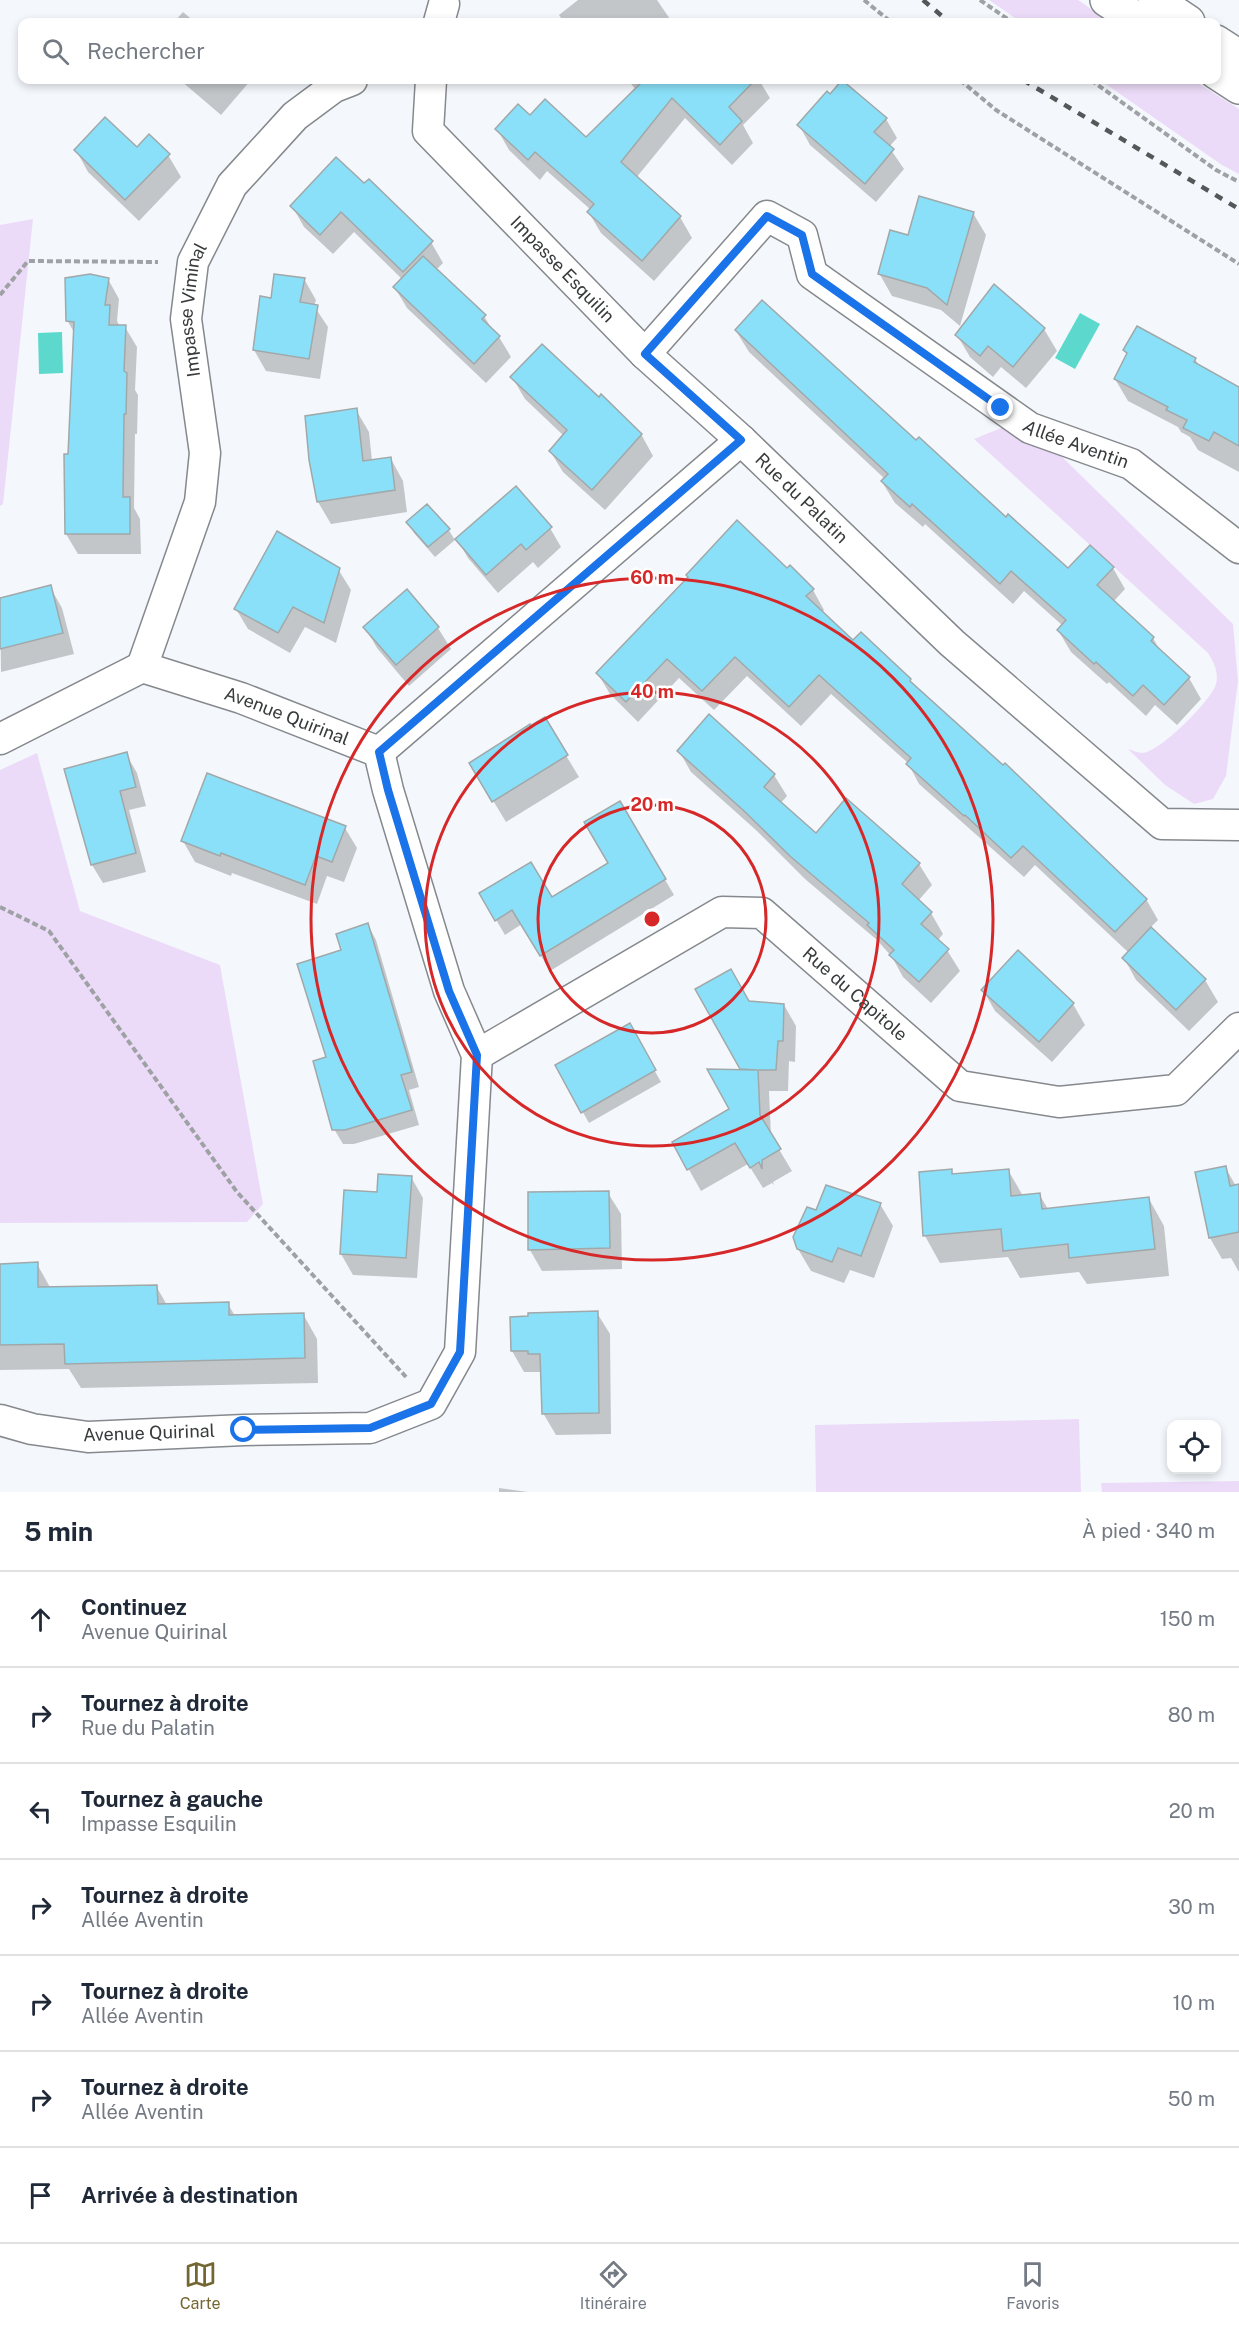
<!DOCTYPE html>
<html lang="fr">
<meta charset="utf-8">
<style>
body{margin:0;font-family:"Public Sans",sans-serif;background:#f6f6f7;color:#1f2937}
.controls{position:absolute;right:18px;bottom:18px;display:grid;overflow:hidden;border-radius:12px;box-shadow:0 3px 9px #0003}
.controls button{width:54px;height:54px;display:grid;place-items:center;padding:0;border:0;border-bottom:2px solid #e0e1e3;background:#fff;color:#1f2937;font:30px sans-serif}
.stop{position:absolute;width:18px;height:18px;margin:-14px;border:4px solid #1a73e8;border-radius:50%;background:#fff}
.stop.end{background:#1a73e8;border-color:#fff;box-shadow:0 2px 6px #0008}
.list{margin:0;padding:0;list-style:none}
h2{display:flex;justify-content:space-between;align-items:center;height:78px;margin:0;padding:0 24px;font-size:26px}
h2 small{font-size:20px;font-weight:400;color:#747a83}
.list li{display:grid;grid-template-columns:39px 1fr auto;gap:18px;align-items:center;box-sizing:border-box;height:96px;padding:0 24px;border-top:2px solid #e0e1e3}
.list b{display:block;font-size:22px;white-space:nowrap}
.list p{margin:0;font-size:20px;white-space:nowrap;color:#747a83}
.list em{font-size:20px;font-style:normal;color:#747a83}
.icon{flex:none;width:33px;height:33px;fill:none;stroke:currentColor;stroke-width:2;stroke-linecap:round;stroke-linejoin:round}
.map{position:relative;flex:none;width:1239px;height:1492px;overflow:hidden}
.search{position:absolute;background:#fff;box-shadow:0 3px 9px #0003;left:18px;right:18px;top:18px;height:66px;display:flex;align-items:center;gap:15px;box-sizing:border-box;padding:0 21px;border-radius:12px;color:#747a83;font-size:22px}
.sheet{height:750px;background:#fff}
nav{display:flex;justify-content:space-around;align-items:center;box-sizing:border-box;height:84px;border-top:2px solid #e0e1e3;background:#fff;font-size:16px;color:#747a83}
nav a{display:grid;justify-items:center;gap:3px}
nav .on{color:#746633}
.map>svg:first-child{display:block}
.green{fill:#ecdbf8}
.water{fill:#5cd8cd}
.shadow{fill:#0003}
.building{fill:#8ae0f8;stroke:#a1a8a9;stroke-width:1.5}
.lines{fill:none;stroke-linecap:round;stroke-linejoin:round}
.minor-casing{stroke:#85898d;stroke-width:33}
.secondary-casing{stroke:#85898d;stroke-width:36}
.path{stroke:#9fa2a5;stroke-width:4;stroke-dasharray:6 3;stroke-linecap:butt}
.minor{stroke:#fff;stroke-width:30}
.secondary{stroke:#fff;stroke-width:33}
.rail{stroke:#555759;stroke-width:4.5;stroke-dasharray:8 8;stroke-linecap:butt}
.route{stroke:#1a73e8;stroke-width:8}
.ring{fill:none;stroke:#d62828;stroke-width:3}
.labels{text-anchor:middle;stroke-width:5;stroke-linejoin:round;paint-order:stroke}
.street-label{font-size:18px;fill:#383a3b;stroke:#fff}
.centre{fill:#d62828;stroke:#fff;stroke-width:3}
.ring-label{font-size:18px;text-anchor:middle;font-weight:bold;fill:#d62828;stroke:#fff;stroke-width:5;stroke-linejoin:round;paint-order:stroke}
</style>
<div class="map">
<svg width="1239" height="1492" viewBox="0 0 1239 1492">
<rect width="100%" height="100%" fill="#f4f8fc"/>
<g class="green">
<path d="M 989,0 L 1078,0 L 1110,22 L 1021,22 Z"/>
<path d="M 1100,80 L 1193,80 L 1239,109 L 1239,174 L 1222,165 Z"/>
<path d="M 33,219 L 3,504 L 0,506 L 0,225 Z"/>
<path d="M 1006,426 L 1057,452 L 1233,624 L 1238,681 L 1226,776 L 1213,799 L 1194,804 L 1165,785 L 1128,749 C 1132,750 1138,753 1142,753 C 1159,753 1212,700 1216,684 C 1219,672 1214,663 1208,653 L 974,439 Z"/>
<path d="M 37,753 L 80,911 L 220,965 L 263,1204 L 247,1222 L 0,1223 L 0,770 Z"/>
<path d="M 1079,1419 L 1081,1492 L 816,1492 L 815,1425 Z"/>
<path d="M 1239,1481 L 1239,1492 L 1102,1492 L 1101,1483 Z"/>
</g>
<g class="water">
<path d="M 1080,313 L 1100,324 L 1075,369 L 1055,358 Z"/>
<path d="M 62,332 L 63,373 L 39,374 L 38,333 Z"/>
</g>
<g class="shadow">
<path d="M 578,0 L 657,0 L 672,22 L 564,22 L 559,15 Z"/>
<path d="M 183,12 L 195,22 L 174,22 Z"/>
<path d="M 180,80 L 251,80 L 221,115 Z"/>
<path d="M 628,80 L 678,80 L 684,85 L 690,80 L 759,80 L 770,98 L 743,125 L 753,143 L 732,165 L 685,118 L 636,178 L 680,217 L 692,238 L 654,281 L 601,233 L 589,213 L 591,210 L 547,171 L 540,180 L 509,150 L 497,129 L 530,118 L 586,139 L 636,90 Z"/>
<path d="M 886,119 L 897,138 L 889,147 L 904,169 L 876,202 L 810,145 L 799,125 Z"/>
<path d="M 76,150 L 168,155 L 181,177 L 139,221 L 88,172 Z"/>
<path d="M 336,160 L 431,242 L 443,263 L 436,270 L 484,316 L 493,331 L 499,337 L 511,357 L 486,383 L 407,308 L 395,288 L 403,280 L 354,232 L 333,254 L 304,227 L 292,206 Z"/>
<path d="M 973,213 L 986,235 L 960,326 L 941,310 L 892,296 L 879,273 L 909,237 Z"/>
<path d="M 108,279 L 119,299 L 117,321 L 120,327 L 125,327 L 137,347 L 135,390 L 138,395 L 137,434 L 135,434 L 134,508 L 140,519 L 141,554 L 78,554 L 66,534 L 75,334 L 67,320 Z"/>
<path d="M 304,279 L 316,300 L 314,306 L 328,327 L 320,379 L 266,371 L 254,350 L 272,299 Z"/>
<path d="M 1137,328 L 1195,359 L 1200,367 L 1239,391 L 1239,472 L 1198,450 L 1190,437 L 1181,432 L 1178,427 L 1128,401 L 1115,379 L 1128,355 L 1125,350 Z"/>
<path d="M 1044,329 L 1057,351 L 1026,388 L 1001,367 L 993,377 L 970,357 L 957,335 Z"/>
<path d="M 736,331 L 916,442 L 1068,570 L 1090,547 L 1113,568 L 1125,589 L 1113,602 L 1153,638 L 1162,654 L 1189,678 L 1201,699 L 1177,725 L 1155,705 L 1146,716 L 1109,682 L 1107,684 L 1071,652 L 1058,630 L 1063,626 L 1024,591 L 1013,604 L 925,524 L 923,527 L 895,503 L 882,482 L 885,479 L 749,352 Z"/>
<path d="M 512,377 L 641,434 L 653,456 L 605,510 L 563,472 L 550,451 L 564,436 L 525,399 Z"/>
<path d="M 356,410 L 369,432 L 372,461 L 391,459 L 403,481 L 407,512 L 331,524 L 318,502 Z"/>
<path d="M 408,522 L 448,529 L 455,540 L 435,557 L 414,533 Z"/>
<path d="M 550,528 L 561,547 L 538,568 L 533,562 L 498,593 L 468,558 L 457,539 Z"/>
<path d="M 338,569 L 351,590 L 336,643 L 305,627 L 290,653 L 248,629 L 236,609 Z"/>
<path d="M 787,570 L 813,590 L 824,610 L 822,613 L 853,642 L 910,680 L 914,686 L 1146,899 L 1158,920 L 1150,928 L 1205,980 L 1218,1002 L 1189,1031 L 1136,980 L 1124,958 L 1129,953 L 1035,865 L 1024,877 L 919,784 L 908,763 L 831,694 L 801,726 L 747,676 L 714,710 L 679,678 L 638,722 L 610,694 L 598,674 Z"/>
<path d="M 50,587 L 62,608 L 74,654 L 1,672 L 0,600 Z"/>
<path d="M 407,591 L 438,628 L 451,649 L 409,686 L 377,648 L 365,627 Z"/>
<path d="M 709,716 L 774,775 L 787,796 L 780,804 L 816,836 L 846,800 L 919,864 L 932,885 L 918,901 L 931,913 L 943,934 L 937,941 L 947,950 L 960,971 L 931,1003 L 903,977 L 892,957 L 877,940 L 805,879 L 757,831 L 691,772 L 679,751 Z"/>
<path d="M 544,719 L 579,777 L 506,822 L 483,784 L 530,728 Z"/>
<path d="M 126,754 L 137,773 L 146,806 L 129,810 L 146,872 L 103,883 L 92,865 Z"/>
<path d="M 620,803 L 674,895 L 550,971 L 522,924 L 505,935 L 481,894 L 552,899 L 610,864 Z"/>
<path d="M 345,828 L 357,848 L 344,882 L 327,876 L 317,904 L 232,873 L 231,876 L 195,862 L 183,841 Z"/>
<path d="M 368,925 L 376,940 L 419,1087 L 409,1090 L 419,1125 L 354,1144 L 343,1144 L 334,1129 L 328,1058 L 343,951 Z"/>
<path d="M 1018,952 L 1073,1004 L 1085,1025 L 1052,1062 L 995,1011 L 983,990 Z"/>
<path d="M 697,989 L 749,1002 L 784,1005 L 796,1026 L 795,1062 L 789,1061 L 788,1091 L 769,1091 L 771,1136 L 792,1171 L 773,1182 L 774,1185 L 772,1183 L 763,1188 L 748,1164 L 701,1191 L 674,1143 L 731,1109 L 743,1071 Z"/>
<path d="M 629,1025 L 661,1082 L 589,1123 L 557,1066 Z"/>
<path d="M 1225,1167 L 1236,1186 L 1239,1185 L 1239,1272 L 1231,1258 L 1222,1259 L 1210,1238 Z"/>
<path d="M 951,1170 L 954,1176 L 1008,1170 L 1023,1196 L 1039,1194 L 1048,1209 L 1149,1199 L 1164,1226 L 1169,1276 L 1087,1284 L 1079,1272 L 1020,1278 L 1008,1257 L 940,1263 L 925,1236 L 921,1173 Z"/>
<path d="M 411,1177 L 423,1198 L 417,1278 L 353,1275 L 341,1254 L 345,1192 L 378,1194 Z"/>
<path d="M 608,1193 L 621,1214 L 622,1269 L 542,1271 L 530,1250 Z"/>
<path d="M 880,1204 L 893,1226 L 874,1278 L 850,1270 L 844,1283 L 811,1271 L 798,1249 L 817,1212 Z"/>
<path d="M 37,1264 L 51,1289 L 156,1286 L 167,1305 L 228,1304 L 235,1316 L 303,1314 L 317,1339 L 318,1383 L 81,1388 L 69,1369 L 0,1370 L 0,1265 Z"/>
<path d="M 597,1313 L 610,1334 L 611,1434 L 556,1435 L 543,1413 L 542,1375 L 540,1372 L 524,1372 L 512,1351 Z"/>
<path d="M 499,1488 L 528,1492 L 499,1492 Z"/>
</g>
<g class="building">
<path d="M 644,80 L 755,80 L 729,107 L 742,121 L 720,145 L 672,98 L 621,162 L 681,216 L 642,261 L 587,212 L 594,204 L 535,152 L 528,160 L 495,129 L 518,104 L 530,115 L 545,99 L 586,137 Z"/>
<path d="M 842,80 L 887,118 L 874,132 L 894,149 L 865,184 L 797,125 L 827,91 L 830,94 Z"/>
<path d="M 105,117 L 137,147 L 149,134 L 170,154 L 125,200 L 74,150 Z"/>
<path d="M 336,157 L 364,183 L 369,179 L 433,241 L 403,272 L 341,212 L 320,235 L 290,206 Z"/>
<path d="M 919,196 L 974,212 L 947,305 L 927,288 L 878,274 L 890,230 L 908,235 Z"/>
<path d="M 423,256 L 486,315 L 482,319 L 500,336 L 474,364 L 393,287 Z"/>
<path d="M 90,274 L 109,278 L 105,305 L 110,305 L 109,325 L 126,325 L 124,371 L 127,373 L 126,414 L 124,414 L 123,497 L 130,497 L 130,534 L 65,534 L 64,454 L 68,454 L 74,322 L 66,321 L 65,278 Z"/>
<path d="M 274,274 L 305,278 L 300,302 L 318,305 L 309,359 L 253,350 L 260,296 L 271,298 Z"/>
<path d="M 994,284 L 1045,328 L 1013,367 L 988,346 L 980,356 L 955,335 Z"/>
<path d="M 762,300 L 916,440 L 919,437 L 1006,517 L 1008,514 L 1068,568 L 1090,545 L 1114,567 L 1097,585 L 1154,637 L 1151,641 L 1190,677 L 1164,705 L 1143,685 L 1133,696 L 1096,662 L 1094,664 L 1057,630 L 1066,620 L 1011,571 L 1000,584 L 912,504 L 910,507 L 881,481 L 888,474 L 735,330 Z"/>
<path d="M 1137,326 L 1196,358 L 1194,362 L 1239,387 L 1239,446 L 1214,432 L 1209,441 L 1183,428 L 1187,420 L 1166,410 L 1168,407 L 1114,379 L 1127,353 L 1123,350 Z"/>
<path d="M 542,344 L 599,397 L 601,394 L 642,434 L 592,490 L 549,451 L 567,430 L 510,377 Z"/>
<path d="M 357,408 L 363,461 L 391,457 L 395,490 L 317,502 L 309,460 L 305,416 Z"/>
<path d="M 516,486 L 552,527 L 526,550 L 521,544 L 486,575 L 455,539 Z"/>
<path d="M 427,504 L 450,529 L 428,547 L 406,522 Z"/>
<path d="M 737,520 L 787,568 L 790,565 L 814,589 L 806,596 L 853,640 L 861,632 L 911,679 L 910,681 L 1003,765 L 1005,763 L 1147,899 L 1115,932 L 1023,846 L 1011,858 L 965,815 L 964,816 L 906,764 L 911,758 L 819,675 L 789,707 L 735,657 L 702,691 L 667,659 L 626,702 L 596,673 L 688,577 L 686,575 Z"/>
<path d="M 277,531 L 340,568 L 324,623 L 293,607 L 278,633 L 234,609 Z"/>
<path d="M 51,585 L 63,633 L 0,649 L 0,598 Z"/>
<path d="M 407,589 L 439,627 L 396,665 L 363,627 Z"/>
<path d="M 709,714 L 775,774 L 764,787 L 816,833 L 846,798 L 920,863 L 902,884 L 932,912 L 921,924 L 949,949 L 919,982 L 889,955 L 894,950 L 867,925 L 869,923 L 791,857 L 743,810 L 677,751 Z"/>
<path d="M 545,717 L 568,755 L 492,802 L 469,763 L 530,724 L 530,726 Z"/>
<path d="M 127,752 L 136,787 L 120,791 L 136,853 L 91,865 L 64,769 Z"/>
<path d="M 207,773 L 346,826 L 332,862 L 316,856 L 305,885 L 221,853 L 220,856 L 181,841 Z"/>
<path d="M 620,801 L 666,879 L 540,956 L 512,910 L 495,921 L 479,893 L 531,862 L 552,897 L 608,863 L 584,822 Z"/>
<path d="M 368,923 L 412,1072 L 401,1075 L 412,1110 L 345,1130 L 332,1130 L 313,1061 L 326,1057 L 297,964 L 341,950 L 336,934 Z"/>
<path d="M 1151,927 L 1206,979 L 1176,1010 L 1122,958 Z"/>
<path d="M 1018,950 L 1074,1003 L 1039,1042 L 981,990 Z"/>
<path d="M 731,969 L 749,1001 L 784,1004 L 783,1041 L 778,1041 L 776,1070 L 758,1070 L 760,1115 L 781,1149 L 762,1160 L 762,1169 L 759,1162 L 750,1168 L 735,1143 L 687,1170 L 672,1142 L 729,1109 L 707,1069 L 757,1070 L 740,1069 L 695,989 Z"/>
<path d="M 630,1023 L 656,1070 L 581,1113 L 555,1065 Z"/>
<path d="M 1226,1166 L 1230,1186 L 1239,1184 L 1239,1232 L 1209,1238 L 1195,1172 Z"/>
<path d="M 952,1169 L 952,1174 L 1009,1169 L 1011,1196 L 1040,1193 L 1042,1209 L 1149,1197 L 1155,1249 L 1069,1258 L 1068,1244 L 1003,1251 L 1001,1229 L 923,1236 L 919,1172 Z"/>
<path d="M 378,1174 L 412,1176 L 406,1258 L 340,1254 L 344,1190 L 377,1192 Z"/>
<path d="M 826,1185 L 881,1203 L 861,1256 L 838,1248 L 832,1262 L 797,1249 L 793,1237 L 807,1207 L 816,1210 Z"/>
<path d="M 609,1191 L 610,1248 L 528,1250 L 528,1192 Z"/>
<path d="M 38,1262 L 38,1287 L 157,1285 L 158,1304 L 229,1302 L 229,1315 L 304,1313 L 305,1358 L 65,1364 L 64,1344 L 0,1345 L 0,1264 Z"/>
<path d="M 598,1311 L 599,1413 L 542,1414 L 540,1354 L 528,1354 L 528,1351 L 511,1351 L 510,1317 L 528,1316 L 528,1313 Z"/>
</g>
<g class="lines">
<defs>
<g id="minor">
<path d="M 439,22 L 444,4"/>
<path id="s1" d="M 431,80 L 428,131 L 645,354 L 741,440"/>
<path id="s2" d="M 645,354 L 767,216 L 802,235 L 812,274 L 1030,428 L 1131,464 L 1239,548"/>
<path id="s3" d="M 142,667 L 200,502 L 205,453 L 186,319 L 193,262 L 232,185 L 295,116 L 334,87 L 352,80"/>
<path id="s4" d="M 0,739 L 142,667 L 241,698 L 379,752 L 388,790 L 449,991 L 477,1055 L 460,1352 L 431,1404 L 370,1428 L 244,1430 L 88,1437 L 32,1429 L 0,1420"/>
<path id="s5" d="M 379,752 L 741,440 L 952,643 L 1162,824 L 1239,825"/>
<path id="s6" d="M 477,1055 L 722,912 L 762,913 L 960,1086 L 1059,1102 L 1176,1090 L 1239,1028"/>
</g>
<g id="secondary">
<path d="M 1107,0 L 1141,22"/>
<path d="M 1155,0 L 1188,22"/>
<path d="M 1216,42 L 1239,57"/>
<path d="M 1216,72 L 1239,87"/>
</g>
</defs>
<use href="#minor" class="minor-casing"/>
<use href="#secondary" class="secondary-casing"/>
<g class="path">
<path d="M 864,0 L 891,22"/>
<path d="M 980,0 L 1012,22"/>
<path d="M 960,80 L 996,110 L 1239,264"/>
<path d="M 1091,80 L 1216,170 L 1239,182"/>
<path d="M 0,295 L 28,261 L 158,262"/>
<path d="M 0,907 L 49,931 L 237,1192 L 406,1377"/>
</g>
<use href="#minor" class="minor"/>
<use href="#secondary" class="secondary"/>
<g class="rail">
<path d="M 923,0 L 949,22"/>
<path d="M 1023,80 L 1239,209"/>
</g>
</g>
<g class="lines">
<path class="route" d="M 244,1430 L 370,1428 L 431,1404 L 460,1352 L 477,1055 L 449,991 L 388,790 L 379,752 L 741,440 L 645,354 L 767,216 L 802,235 L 812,274 L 1001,408"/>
</g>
<g class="ring">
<circle cx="652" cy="919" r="114"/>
<circle cx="652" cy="919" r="227"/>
<circle cx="652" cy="919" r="341"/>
</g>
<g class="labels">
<g class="street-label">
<text dy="6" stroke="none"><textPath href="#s1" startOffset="244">Impasse Esquilin</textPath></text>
<text dy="6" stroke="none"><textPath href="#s3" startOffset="369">Impasse Viminal</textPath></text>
<text dy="6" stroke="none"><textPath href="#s2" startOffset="580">Allée Aventin</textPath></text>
<text dy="6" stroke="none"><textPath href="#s5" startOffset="562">Rue du Palatin</textPath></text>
<text dy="6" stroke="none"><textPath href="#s4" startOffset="312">Avenue Quirinal</textPath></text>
<text dy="6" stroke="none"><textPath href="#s6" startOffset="447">Rue du Capitole</textPath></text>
<text transform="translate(149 1433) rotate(-2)" y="6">Avenue Quirinal</text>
</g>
</g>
<circle cx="652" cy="919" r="9" class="centre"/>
<g class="ring-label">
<text x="652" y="584">60 m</text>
<text x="652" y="698">40 m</text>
<text x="652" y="811">20 m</text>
</g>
</svg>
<div class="controls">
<button><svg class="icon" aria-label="locate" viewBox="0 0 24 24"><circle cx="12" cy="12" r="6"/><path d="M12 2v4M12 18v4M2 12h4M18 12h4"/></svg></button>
</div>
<div class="stop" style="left:244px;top:1430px"></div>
<div class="stop end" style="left:1001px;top:408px"></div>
<div class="search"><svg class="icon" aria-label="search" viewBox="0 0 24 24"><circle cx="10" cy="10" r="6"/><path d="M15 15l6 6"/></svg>Rechercher</div>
</div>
<section class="sheet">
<h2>5 min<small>À pied · 340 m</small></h2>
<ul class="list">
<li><svg class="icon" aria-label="ahead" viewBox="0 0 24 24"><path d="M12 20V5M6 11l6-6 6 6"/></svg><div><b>Continuez</b><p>Avenue Quirinal</p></div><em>150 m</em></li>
<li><svg class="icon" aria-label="right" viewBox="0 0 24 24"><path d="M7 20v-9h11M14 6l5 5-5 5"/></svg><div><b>Tournez à droite</b><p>Rue du Palatin</p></div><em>80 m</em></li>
<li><svg class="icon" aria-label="left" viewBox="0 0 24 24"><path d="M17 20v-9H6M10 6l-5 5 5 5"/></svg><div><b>Tournez à gauche</b><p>Impasse Esquilin</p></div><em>20 m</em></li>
<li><svg class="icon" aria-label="right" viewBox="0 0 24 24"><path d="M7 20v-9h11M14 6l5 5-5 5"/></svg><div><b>Tournez à droite</b><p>Allée Aventin</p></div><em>30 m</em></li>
<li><svg class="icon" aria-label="right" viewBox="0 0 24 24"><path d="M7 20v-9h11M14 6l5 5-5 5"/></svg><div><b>Tournez à droite</b><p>Allée Aventin</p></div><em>10 m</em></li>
<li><svg class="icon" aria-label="right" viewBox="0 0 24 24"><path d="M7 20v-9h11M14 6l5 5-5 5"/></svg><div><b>Tournez à droite</b><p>Allée Aventin</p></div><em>50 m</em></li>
<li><svg class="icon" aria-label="arrive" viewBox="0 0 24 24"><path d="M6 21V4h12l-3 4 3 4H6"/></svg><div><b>Arrivée à destination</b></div></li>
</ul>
</section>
<nav>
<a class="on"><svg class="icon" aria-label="map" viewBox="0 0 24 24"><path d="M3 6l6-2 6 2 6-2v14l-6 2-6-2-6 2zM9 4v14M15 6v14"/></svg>Carte</a>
<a><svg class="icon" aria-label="directions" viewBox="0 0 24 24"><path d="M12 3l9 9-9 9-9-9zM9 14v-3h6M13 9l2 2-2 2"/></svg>Itinéraire</a>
<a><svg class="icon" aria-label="saved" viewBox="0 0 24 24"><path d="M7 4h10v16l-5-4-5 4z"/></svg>Favoris</a>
</nav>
